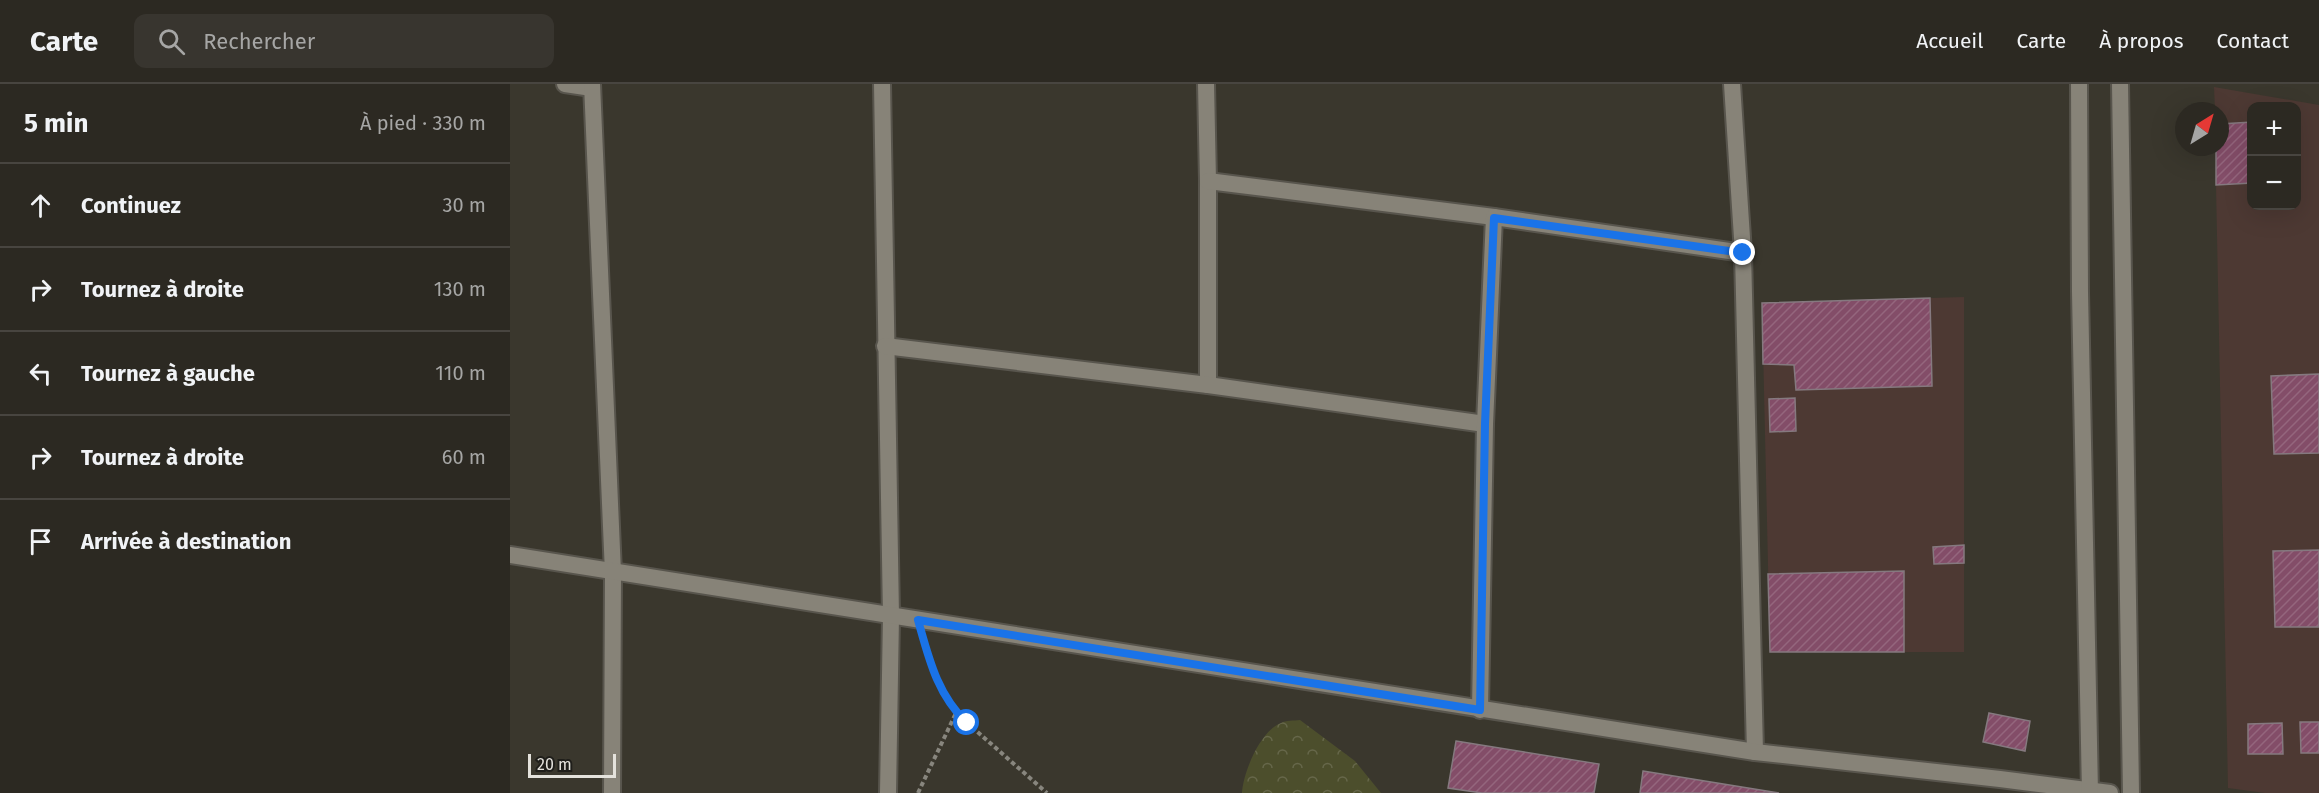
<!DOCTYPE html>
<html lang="fr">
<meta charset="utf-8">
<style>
body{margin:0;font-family:"Fira Sans",sans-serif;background:#38352f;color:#f1f3f6}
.controls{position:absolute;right:18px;top:18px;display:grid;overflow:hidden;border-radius:12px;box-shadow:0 6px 24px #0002}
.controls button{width:54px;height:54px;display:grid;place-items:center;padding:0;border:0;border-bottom:2px solid #484540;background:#2c2922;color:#f1f3f6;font:30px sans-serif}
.compass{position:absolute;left:1665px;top:18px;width:54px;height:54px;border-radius:50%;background:#2c2922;box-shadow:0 6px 24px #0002;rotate:37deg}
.scale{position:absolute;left:18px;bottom:15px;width:88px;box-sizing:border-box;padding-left:6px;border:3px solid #e4e2dc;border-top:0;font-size:16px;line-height:21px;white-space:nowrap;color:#e4e2dc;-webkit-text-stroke:4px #1f1e1a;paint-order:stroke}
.stop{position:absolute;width:18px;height:18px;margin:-14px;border:4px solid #1a73e8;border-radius:50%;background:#fff}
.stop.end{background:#1a73e8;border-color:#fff;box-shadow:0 2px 6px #0008}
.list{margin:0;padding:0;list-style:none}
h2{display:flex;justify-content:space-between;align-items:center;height:78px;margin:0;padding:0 24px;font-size:26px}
h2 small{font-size:20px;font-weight:400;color:#a6a6a5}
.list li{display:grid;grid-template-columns:39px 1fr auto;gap:18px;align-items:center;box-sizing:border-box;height:84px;padding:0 24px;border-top:2px solid #484540}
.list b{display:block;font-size:22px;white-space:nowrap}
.list em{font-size:20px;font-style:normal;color:#a6a6a5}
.icon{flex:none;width:33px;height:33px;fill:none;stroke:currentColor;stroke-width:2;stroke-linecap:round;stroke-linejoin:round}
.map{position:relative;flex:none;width:1809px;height:709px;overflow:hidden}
header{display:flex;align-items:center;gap:36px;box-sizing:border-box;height:84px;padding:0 30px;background:#2c2922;border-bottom:2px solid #484540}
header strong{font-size:28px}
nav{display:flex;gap:33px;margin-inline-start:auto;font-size:21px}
.search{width:420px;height:54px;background:#38352f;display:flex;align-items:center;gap:15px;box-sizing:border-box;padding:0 21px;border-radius:12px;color:#a6a6a5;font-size:22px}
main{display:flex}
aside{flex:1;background:#2c2922}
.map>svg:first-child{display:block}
.industrial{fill:#4d3933;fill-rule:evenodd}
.forest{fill:url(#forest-crowns)}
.building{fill:url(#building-hatch);stroke:#85797f;stroke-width:1.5}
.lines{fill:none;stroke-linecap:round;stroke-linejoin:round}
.minor-casing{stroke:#58554d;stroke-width:20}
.tertiary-casing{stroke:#58554d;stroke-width:20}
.path{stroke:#88867e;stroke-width:4;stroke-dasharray:4.5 3;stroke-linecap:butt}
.minor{stroke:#878378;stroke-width:16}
.tertiary{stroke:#878378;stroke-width:16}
.route{stroke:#1a73e8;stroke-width:8}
</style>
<header>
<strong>Carte</strong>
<div class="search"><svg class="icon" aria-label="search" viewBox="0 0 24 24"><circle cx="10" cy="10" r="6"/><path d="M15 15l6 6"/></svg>Rechercher</div>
<nav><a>Accueil</a><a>Carte</a><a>À propos</a><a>Contact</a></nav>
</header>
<main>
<aside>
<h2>5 min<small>À pied · 330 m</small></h2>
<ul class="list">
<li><svg class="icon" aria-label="ahead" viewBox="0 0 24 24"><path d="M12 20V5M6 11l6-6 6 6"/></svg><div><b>Continuez</b></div><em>30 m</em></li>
<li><svg class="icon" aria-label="right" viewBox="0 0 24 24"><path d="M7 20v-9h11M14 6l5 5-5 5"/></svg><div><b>Tournez à droite</b></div><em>130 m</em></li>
<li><svg class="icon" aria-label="left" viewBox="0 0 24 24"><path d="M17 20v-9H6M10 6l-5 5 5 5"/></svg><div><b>Tournez à gauche</b></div><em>110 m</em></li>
<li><svg class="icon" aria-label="right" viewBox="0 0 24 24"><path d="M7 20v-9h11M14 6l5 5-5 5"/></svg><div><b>Tournez à droite</b></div><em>60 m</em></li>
<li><svg class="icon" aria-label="arrive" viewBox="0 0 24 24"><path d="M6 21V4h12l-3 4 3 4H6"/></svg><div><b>Arrivée à destination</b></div></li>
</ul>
</aside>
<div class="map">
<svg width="1809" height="709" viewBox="0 0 1809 709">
<defs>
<pattern id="forest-crowns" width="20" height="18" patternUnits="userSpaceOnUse" patternTransform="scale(1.5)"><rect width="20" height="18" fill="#4c4e2c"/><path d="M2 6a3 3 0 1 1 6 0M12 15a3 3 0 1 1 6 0" fill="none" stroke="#66674a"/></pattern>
<pattern id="building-hatch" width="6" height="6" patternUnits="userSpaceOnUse" patternTransform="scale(1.5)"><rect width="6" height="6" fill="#834d68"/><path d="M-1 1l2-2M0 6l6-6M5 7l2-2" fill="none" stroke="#94667d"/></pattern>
</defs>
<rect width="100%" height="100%" fill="#3a372d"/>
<g class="industrial">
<path d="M 1704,3 L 1809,21 L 1809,709 L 1755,709 L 1718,704 L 1706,101 L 1706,63 L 1710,63 L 1710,27 L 1705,27 ZM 1742,22 L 1786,22 L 1786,122 L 1742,122 Z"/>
<path d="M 1454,213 L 1454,568 L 1260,568 L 1252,219 Z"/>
</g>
<path class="forest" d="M 790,636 L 845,677 L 871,709 L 732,709 C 733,689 750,647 771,639 C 776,636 784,637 790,636 Z"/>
<g class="building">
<path d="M 1742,38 L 1742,99 L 1706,101 L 1706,63 L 1710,63 L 1710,40 Z"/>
<path d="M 1420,214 L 1422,302 L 1286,306 L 1284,281 L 1253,280 L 1252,219 Z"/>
<path d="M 1809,290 L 1809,369 L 1764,370 L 1761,292 Z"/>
<path d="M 1285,314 L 1286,347 L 1260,348 L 1259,315 Z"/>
<path d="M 1454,461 L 1454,479 L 1424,480 L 1423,463 Z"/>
<path d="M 1809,466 L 1809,543 L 1765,543 L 1763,467 Z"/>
<path d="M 1394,487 L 1394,568 L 1260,568 L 1258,490 Z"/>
<path d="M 1479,629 L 1520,637 L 1515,667 L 1473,658 Z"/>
<path d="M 1790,638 L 1809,638 L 1809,669 L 1791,669 Z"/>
<path d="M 1772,639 L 1773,670 L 1738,670 L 1738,640 Z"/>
<path d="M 946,657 L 1089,680 L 1084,709 L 972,709 L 938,704 Z"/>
<path d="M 1133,687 L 1269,709 L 1130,709 Z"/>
</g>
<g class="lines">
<defs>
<g id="minor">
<path d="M 55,0 L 82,4"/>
<path d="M 82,0 L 103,489 L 102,709"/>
<path d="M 372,0 L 381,532 L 378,709"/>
<path d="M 696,0 L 698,97 L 698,301"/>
<path d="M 1222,0 L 1233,169 L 1245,668"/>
<path d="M 698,97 L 984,133 L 1233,169"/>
<path d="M 375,262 L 698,301 L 975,340"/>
<path d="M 0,471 L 1245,668 L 1490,695 L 1600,709"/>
<path d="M 970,626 L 975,340 L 984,133"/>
</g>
<g id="tertiary">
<path d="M 1569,0 L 1570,208 L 1580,709"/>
<path d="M 1610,0 L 1621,709"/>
</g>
</defs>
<use href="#minor" class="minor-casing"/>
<use href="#tertiary" class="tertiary-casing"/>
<g class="path">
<path d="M 415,560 L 425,594 L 446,629 L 537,709"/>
<path d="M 408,709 L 446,629"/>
</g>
<use href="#minor" class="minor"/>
<use href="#tertiary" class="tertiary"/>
</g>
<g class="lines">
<path class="route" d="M 457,639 C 427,610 419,575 408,536 L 970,626 L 975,340 L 984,134 L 1233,169"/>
</g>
</svg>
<div class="controls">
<button>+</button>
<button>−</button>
</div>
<svg class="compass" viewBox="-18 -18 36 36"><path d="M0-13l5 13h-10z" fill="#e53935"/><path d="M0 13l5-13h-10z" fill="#a6a6a5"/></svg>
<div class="scale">20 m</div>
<div class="stop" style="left:457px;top:639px"></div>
<div class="stop end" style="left:1233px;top:169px"></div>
</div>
</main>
